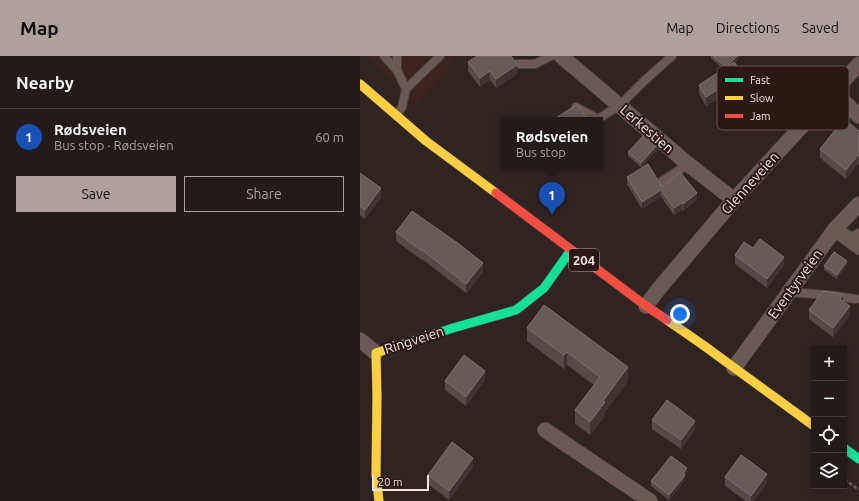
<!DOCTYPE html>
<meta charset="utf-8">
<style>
body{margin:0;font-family:Ubuntu,sans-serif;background:#2f2827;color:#f1f3f6}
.controls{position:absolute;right:12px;bottom:12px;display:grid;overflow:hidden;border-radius:0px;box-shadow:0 2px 6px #0003}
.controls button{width:36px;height:36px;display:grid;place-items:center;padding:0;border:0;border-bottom:1px solid #403939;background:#231b1a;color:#f1f3f6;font:20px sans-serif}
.scale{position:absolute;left:12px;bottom:10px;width:57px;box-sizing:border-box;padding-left:4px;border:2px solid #f1e2df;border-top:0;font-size:11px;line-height:14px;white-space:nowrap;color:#f1e2df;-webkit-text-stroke:3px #2b1713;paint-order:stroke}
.you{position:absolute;left:320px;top:258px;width:14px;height:14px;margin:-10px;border:3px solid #fff;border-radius:50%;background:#1a73e8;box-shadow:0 0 0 6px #1a73e833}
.badge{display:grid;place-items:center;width:26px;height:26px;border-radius:50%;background:#ada09d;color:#fff;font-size:13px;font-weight:700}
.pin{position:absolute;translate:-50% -33px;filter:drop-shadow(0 1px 2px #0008)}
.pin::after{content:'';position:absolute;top:21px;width:14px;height:12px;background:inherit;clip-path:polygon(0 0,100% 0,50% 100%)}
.popup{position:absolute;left:141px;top:61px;width:102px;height:52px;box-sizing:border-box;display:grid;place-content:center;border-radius:0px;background:#231b1a;filter:drop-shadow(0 1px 3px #0005);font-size:13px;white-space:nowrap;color:#a3a1a2}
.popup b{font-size:15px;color:#f1f3f6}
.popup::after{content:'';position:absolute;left:50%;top:100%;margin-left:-8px;border:8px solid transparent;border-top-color:#231b1a}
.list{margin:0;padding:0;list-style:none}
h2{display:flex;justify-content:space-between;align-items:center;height:52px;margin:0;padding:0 16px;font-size:17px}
h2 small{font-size:13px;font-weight:400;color:#a3a1a2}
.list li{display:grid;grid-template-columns:26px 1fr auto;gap:12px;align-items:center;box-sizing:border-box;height:56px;padding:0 16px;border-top:1px solid #403939}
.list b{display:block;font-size:15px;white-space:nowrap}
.list p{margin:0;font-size:13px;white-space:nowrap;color:#a3a1a2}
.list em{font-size:13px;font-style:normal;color:#a3a1a2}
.actions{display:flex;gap:8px;padding:12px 16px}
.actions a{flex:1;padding:9px 0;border:1px solid #ada09d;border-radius:0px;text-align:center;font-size:14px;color:#ada09d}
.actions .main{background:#ada09d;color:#111}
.icon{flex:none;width:22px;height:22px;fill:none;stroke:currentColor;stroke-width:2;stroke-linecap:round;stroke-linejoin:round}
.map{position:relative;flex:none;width:499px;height:445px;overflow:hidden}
header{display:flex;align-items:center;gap:24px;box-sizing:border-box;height:56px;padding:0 20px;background:#ada09d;color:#111}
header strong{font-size:19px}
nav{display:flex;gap:22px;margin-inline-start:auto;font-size:14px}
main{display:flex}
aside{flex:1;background:#231b1a}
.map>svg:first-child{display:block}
.built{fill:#3c231f}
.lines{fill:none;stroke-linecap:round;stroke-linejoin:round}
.lane-casing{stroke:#493f3d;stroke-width:10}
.street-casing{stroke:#493f3d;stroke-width:16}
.fast-casing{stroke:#493f3d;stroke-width:10}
.slow-casing{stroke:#493f3d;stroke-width:10}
.jam-casing{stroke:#493f3d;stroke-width:10}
.path{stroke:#6a5b58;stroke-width:2.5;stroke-dasharray:4 2;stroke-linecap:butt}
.lane{stroke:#6b5955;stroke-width:8}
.street{stroke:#6b5955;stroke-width:15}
.fast{stroke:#16e098;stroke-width:9}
.slow{stroke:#ffcf43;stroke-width:9}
.jam{stroke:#f24e42;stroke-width:9}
.wall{fill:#554a48}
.shaded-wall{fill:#3f3432}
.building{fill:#665b59;stroke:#7b706e}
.labels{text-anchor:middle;stroke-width:4;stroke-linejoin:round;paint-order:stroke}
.shield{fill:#2b1713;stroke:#b6a5a2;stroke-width:1}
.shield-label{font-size:13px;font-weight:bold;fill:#f1e2df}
.street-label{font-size:14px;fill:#f1e2df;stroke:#2b1713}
.key{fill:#2b1713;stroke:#665450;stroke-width:1}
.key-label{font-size:11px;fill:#f1e2df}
</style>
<header>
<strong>Map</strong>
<nav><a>Map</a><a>Directions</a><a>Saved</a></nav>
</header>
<main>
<aside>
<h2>Nearby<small></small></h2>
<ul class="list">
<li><span class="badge" style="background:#1a4fb4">1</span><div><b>Rødsveien</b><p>Bus stop · Rødsveien</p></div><em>60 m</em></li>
</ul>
<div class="actions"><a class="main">Save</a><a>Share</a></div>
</aside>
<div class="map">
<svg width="499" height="445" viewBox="0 0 499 445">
<rect width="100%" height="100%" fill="#2f2422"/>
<path class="built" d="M 7,0 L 98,0 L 56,51 Z"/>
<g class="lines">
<defs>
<g id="lane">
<path d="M 24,0 L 37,14 L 46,33 L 42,51 L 36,60"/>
<path d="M 37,0 L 37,14"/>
<path d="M 157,8 L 175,8 L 191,0"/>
<path d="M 381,18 L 420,36 L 449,63"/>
<path d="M 46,33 L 80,0"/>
<path d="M 216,51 L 238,63 L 260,49 L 284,25 L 312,0"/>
<path d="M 301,126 L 328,108"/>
<path d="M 488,183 L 499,177"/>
<path d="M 429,236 L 467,239 L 496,243"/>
</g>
<g id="street">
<path d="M 201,0 L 328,108 L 374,144"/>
<path d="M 474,36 L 499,60"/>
<path d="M 475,173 L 499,191"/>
<path d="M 286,250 L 297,235 L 374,144 L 499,8"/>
<path d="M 0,284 L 16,297"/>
<path d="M 374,312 L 475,173 L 499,148"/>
<path d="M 185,374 L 290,445"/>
</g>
<g id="fast">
<path d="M 25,294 L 93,272 L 156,254 L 184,232 L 211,194"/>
<path d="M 484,392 L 499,403"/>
</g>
<g id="slow">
<path d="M 0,28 L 66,85 L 136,137"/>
<path d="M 307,264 L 343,289 L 454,370"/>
<path d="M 19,445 L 16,418 L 17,341 L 16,297 L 25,294"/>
</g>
<path id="jam" d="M 136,137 L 286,250 L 307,264"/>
</defs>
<use href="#lane" class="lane-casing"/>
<use href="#street" class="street-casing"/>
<use href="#fast" class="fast-casing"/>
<use href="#slow" class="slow-casing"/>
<use href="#jam" class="jam-casing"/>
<path class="path" d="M 484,423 L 499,434"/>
<use href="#lane" class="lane"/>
<use href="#street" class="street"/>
<use href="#fast" class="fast"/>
<use href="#slow" class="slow"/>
<use href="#jam" class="jam"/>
</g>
<g class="wall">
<path d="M 351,0 L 381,0 L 375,7 L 376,12 L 387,35 L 387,42 L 366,55 L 357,43 L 346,50 L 339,38 L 339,29 L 363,13 L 351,2 Z"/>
<path d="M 108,6 L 157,18 L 136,32 L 130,24 L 120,31 L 108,15 Z"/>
<path d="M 499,75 L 499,109 L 498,108 L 486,123 L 460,102 L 460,93 Z"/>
<path d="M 297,94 L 281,111 L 268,100 L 268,96 Z"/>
<path d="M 0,117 L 21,141 L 5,163 L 0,159 Z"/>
<path d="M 267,121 L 302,131 L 337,144 L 323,155 L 322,154 L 314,159 L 301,141 L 282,153 L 267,128 Z"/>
<path d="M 36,176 L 123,216 L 106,237 L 62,203 L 62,204 L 36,185 Z"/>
<path d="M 393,192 L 424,209 L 407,232 L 375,208 L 375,199 Z"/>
<path d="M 487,209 L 477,223 L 464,214 L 464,210 Z"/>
<path d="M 483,245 L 490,259 L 473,281 L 449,263 L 449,254 Z"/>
<path d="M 167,272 L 268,325 L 245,356 L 245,360 L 230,379 L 215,368 L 215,354 L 234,329 L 207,309 L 204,313 L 167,285 Z"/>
<path d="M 125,324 L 106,350 L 85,334 L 85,325 Z"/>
<path d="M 292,364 L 335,374 L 321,393 L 292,373 Z"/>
<path d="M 113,411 L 89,444 L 68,428 L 68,419 Z"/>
<path d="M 327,416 L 325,419 L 325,424 L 309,444 L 291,430 L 291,425 Z"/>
<path d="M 365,421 L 407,427 L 394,445 L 386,445 L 365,430 Z"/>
</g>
<g class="shaded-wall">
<path d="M 377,0 L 381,0 L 366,16 L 366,12 Z"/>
<path d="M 157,9 L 157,18 L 136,32 L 136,23 Z"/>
<path d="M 130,15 L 130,24 L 120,31 L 120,22 Z"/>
<path d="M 387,26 L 387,42 L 366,55 L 366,46 L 384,28 Z"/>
<path d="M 357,34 L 357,43 L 346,50 L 346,41 Z"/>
<path d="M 297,89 L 297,94 L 281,111 L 281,107 Z"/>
<path d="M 498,99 L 498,108 L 486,123 L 486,114 Z"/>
<path d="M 21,132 L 21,141 L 5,163 L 5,154 Z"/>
<path d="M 301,134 L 301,141 L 282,153 L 282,146 Z"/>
<path d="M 337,137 L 337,144 L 323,155 L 323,148 Z"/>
<path d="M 322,147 L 322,154 L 314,159 L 314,152 Z"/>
<path d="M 424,201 L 424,209 L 407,232 L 407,223 Z"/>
<path d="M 487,205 L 487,209 L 477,223 L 477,219 Z"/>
<path d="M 123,207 L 123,216 L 106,237 L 106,228 Z"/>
<path d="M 483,239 L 483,248 L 480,243 Z"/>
<path d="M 490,250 L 490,259 L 473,281 L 473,272 Z"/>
<path d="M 207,296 L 207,309 L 204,313 L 204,299 Z"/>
<path d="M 268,311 L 268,325 L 245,356 L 245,360 L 230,379 L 230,366 L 243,345 Z"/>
<path d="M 125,315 L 125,324 L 106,350 L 106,341 Z"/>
<path d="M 335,365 L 335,374 L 321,393 L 321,384 Z"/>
<path d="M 113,402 L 113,411 L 89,444 L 89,435 Z"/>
<path d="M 327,412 L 327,416 L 325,419 L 325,424 L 309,444 L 309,439 L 323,417 Z"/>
<path d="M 407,418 L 407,427 L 394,445 L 391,445 L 391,440 Z"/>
</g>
<g class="building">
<path d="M 117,0 L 151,0 L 157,9 L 136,23 L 130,15 L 120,22 L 108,6 Z"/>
<path d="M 353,0 L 377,0 L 366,11 Z"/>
<path d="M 374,6 L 376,8 L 376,12 L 380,15 L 387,26 L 384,28 L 387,33 L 366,46 L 357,34 L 346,41 L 339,29 Z"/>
<path d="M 216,49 L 218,49 L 228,64 L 198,64 L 196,62 Z"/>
<path d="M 484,63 L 499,75 L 499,100 L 498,99 L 486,114 L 460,93 Z"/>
<path d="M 285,78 L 297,89 L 281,107 L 268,96 Z"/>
<path d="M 288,108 L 302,131 L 320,116 L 337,137 L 323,148 L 322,147 L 314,152 L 301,134 L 282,146 L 267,121 Z"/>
<path d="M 0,117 L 21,132 L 5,154 L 0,150 Z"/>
<path d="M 52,155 L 99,188 L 123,207 L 106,228 L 62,194 L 62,195 L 36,176 Z"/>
<path d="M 400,183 L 424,201 L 407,223 L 375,199 L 384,186 L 393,192 Z"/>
<path d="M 474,196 L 487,205 L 477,219 L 464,210 Z"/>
<path d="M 463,235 L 481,238 L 483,239 L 480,243 L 490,250 L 473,272 L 449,254 Z"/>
<path d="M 184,249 L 268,311 L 243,345 L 245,346 L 230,366 L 215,354 L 240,321 L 207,296 L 204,299 L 167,272 Z"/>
<path d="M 104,299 L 125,315 L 106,341 L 85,325 Z"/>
<path d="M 307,344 L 335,365 L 321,384 L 292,364 Z"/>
<path d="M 92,386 L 113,402 L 89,435 L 68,419 Z"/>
<path d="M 381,399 L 407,418 L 391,440 L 365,421 Z"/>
<path d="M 311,400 L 327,412 L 323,417 L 325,419 L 309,439 L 291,425 Z"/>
</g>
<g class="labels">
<rect class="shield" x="209" y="193" width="30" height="22" rx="3"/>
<g class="shield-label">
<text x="224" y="209">204</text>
</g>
<g class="street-label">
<text transform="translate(287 73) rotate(41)" y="5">Lerkestien</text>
<text transform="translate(390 127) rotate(-48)" y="5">Glenneveien</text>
<text transform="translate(435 228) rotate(-54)" y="5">Eventyrveien</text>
<text transform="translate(54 284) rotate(-18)" y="5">Ringveien</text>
</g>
</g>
<rect x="357" y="10" width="132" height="64" rx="6" class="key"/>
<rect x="365" y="22" width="18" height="4" fill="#16e098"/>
<rect x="365" y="40" width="18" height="4" fill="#ffcf43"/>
<rect x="365" y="58" width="18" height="4" fill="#f24e42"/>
<g class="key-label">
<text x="390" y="28">Fast</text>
<text x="390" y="46">Slow</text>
<text x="390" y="64">Jam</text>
</g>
</svg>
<div class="controls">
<button>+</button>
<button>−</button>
<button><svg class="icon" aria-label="locate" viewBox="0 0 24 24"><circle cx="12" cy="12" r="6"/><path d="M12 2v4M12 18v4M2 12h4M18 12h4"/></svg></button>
<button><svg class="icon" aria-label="layers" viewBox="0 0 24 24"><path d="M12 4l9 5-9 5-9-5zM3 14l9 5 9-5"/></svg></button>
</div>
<div class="scale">20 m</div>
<div class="you"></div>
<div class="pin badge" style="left:192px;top:159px;background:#1a4fb4">1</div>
<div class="popup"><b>Rødsveien</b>Bus stop</div>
</div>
</main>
